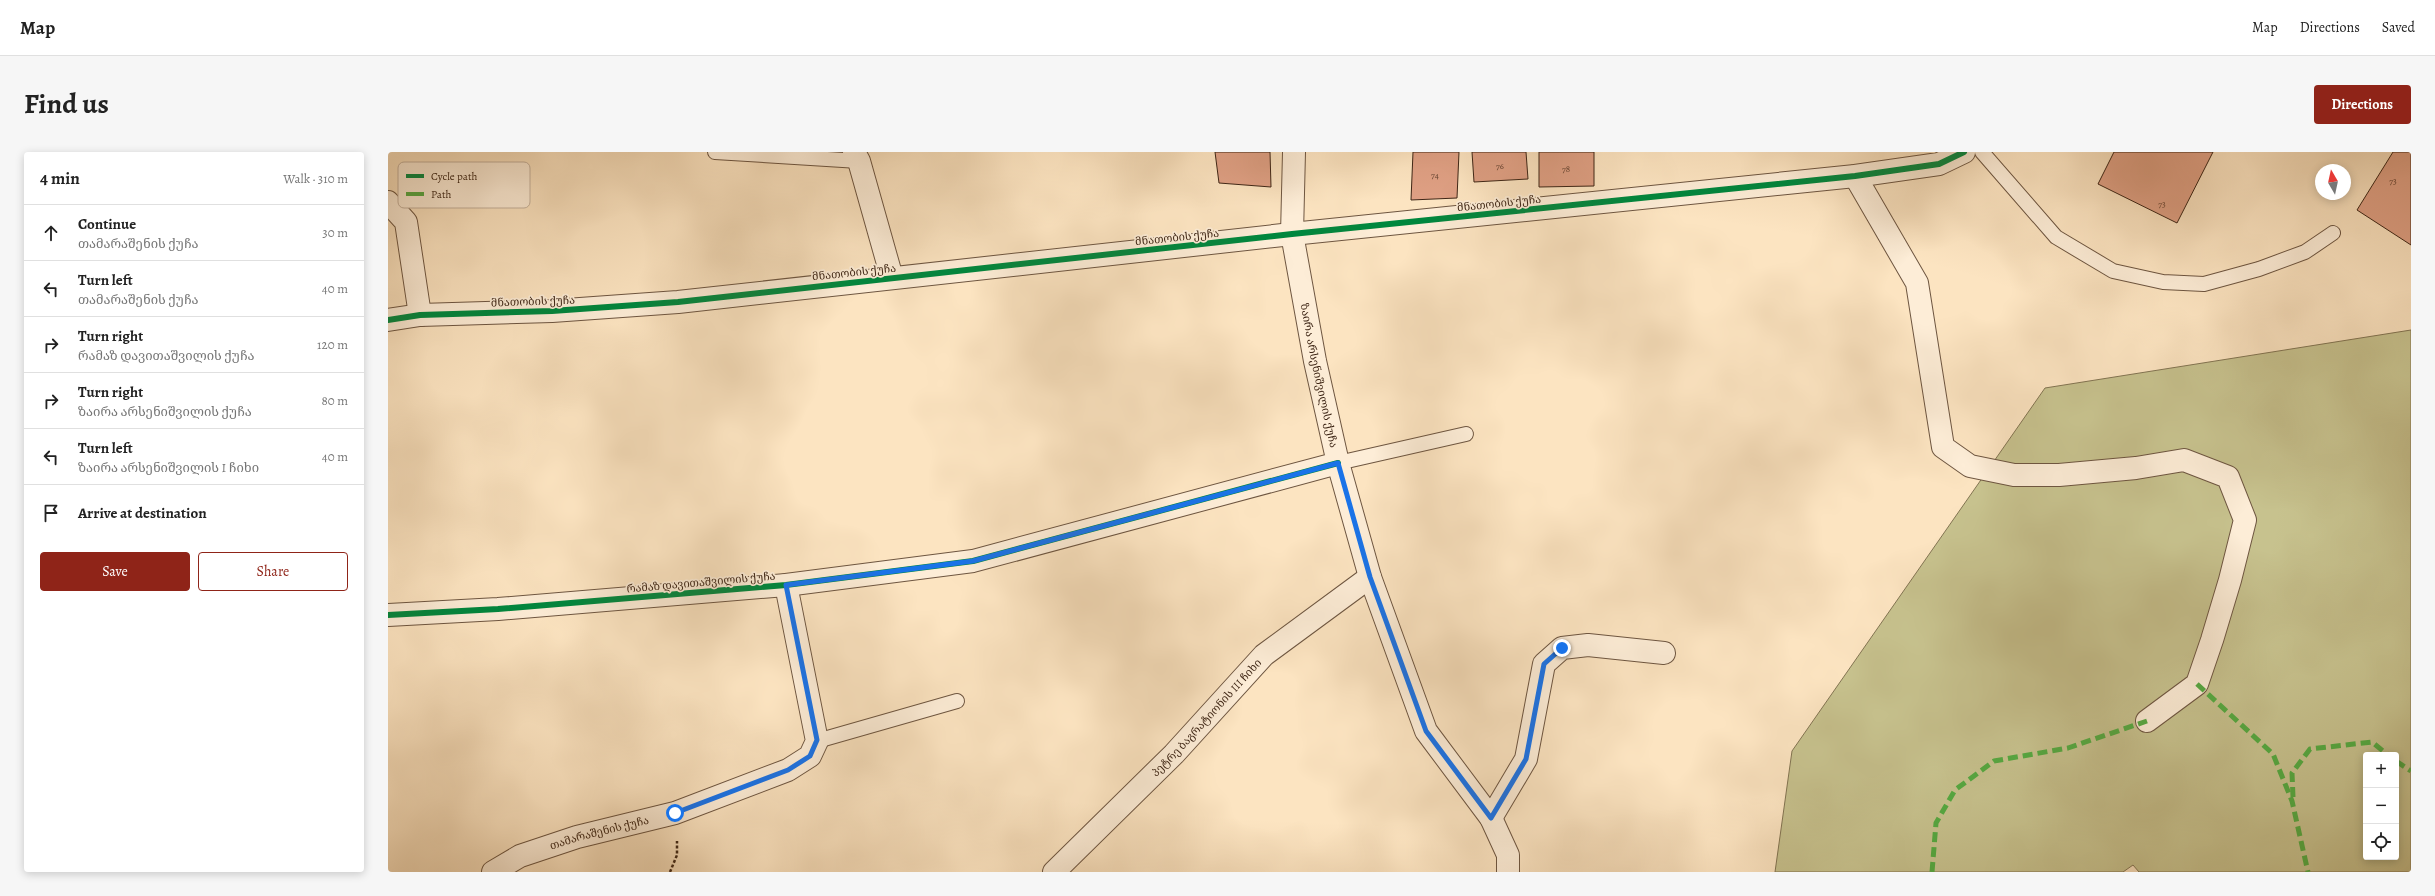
<!DOCTYPE html>
<meta charset="utf-8">
<style>
body{margin:0;font-family:Alegreya,"Noto Serif Georgian",serif;background:#f6f6f6;color:#222}
.controls{position:absolute;right:12px;bottom:12px;display:grid;overflow:hidden;border-radius:4px;box-shadow:0 2px 10px #0003}
.controls button{width:36px;height:36px;display:grid;place-items:center;padding:0;border:0;border-bottom:1px solid #e0e0e0;background:#fff;color:#222;font:20px sans-serif}
.compass{position:absolute;left:1927px;top:12px;width:36px;height:36px;border-radius:50%;background:#fff;box-shadow:0 2px 10px #0003;rotate:351deg}
.stop{position:absolute;width:12px;height:12px;margin:-9px;border:3px solid #1a73e8;border-radius:50%;background:#fff}
.stop.end{background:#1a73e8;border-color:#fff;box-shadow:0 1px 4px #0008}
.list{margin:0;padding:0;list-style:none}
h2{display:flex;justify-content:space-between;align-items:center;height:52px;margin:0;padding:0 16px;font-size:17px}
h2 small{font-size:13px;font-weight:400;color:#767676}
.list li{display:grid;grid-template-columns:26px 1fr auto;gap:12px;align-items:center;box-sizing:border-box;height:56px;padding:0 16px;border-top:1px solid #e0e0e0}
.list b{display:block;font-size:15px;white-space:nowrap}
.list p{margin:0;font-size:13px;white-space:nowrap;color:#767676}
.list em{font-size:13px;font-style:normal;color:#767676}
.actions{display:flex;gap:8px;padding:12px 16px}
.actions a{flex:1;padding:9px 0;border:1px solid #8f2418;border-radius:4px;text-align:center;font-size:14px;color:#8f2418}
.actions .main{background:#8f2418;color:#fff}
.icon{flex:none;width:22px;height:22px;fill:none;stroke:currentColor;stroke-width:2;stroke-linecap:round;stroke-linejoin:round}
.map{position:relative;flex:none;width:2023px;height:720px;overflow:hidden;border-radius:4px}
header{display:flex;align-items:center;gap:24px;box-sizing:border-box;height:56px;padding:0 20px;background:#fff;border-bottom:1px solid #e0e0e0}
header strong{font-size:19px}
nav{display:flex;gap:22px;margin-inline-start:auto;font-size:14px}
.intro{display:flex;align-items:center;justify-content:space-between;box-sizing:border-box;height:96px;padding:0 24px}
h1{margin:0;font-size:28px}
.button{padding:10px 18px;border-radius:4px;background:#8f2418;color:#fff;font-size:14px;font-weight:700}
main{display:flex;gap:24px;padding:0 24px}
aside{flex:1;background:#fff;border-radius:4px;box-shadow:0 2px 10px #0003}
.map>svg:first-child{display:block}
.grass{fill:#c7c28e;stroke:#827452;fill-rule:evenodd}
.building{fill:#dfa084;stroke:#3e2616}
.lines{fill:none;stroke-linecap:round;stroke-linejoin:round}
.service-casing{stroke:#6e5641;stroke-width:16}
.minor-casing{stroke:#6e5641;stroke-width:24}
.tertiary-casing{stroke:#6e5641;stroke-width:24}
.path{stroke:#3e2616;stroke-width:2.5;stroke-dasharray:3 2;stroke-linecap:butt}
.service{stroke:#fdedd7;stroke-width:14}
.minor{stroke:#fdedd7;stroke-width:22}
.tertiary{stroke:#fdedd7;stroke-width:22}
.quiet{stroke:#55aa42;stroke-width:5;stroke-dasharray:10 5;stroke-linecap:butt}
.cycleway-casing{stroke:#fdedd7;stroke-width:8}
.cycleway{stroke:#00873e;stroke-width:6}
.route{stroke:#1a73e8;stroke-width:5}
.labels{text-anchor:middle;stroke-width:3.5;stroke-linejoin:round;paint-order:stroke}
.number-label{font-size:9px;fill:#664432}
.street-label{font-size:11px;fill:#3e2616;stroke:#fdedd7}
.key{fill:#fdedd7;stroke:#c4b19d;stroke-width:1}
.key-label{font-size:11px;fill:#3e2616}
</style>
<header>
<strong>Map</strong>
<nav><a>Map</a><a>Directions</a><a>Saved</a></nav>
</header>
<div class="intro"><h1>Find us</h1><a class="button">Directions</a></div>
<main>
<aside>
<h2>4 min<small>Walk · 310 m</small></h2>
<ul class="list">
<li><svg class="icon" aria-label="ahead" viewBox="0 0 24 24"><path d="M12 20V5M6 11l6-6 6 6"/></svg><div><b>Continue</b><p>თამარაშენის ქუჩა</p></div><em>30 m</em></li>
<li><svg class="icon" aria-label="left" viewBox="0 0 24 24"><path d="M17 20v-9H6M10 6l-5 5 5 5"/></svg><div><b>Turn left</b><p>თამარაშენის ქუჩა</p></div><em>40 m</em></li>
<li><svg class="icon" aria-label="right" viewBox="0 0 24 24"><path d="M7 20v-9h11M14 6l5 5-5 5"/></svg><div><b>Turn right</b><p>რამაზ დავითაშვილის ქუჩა</p></div><em>120 m</em></li>
<li><svg class="icon" aria-label="right" viewBox="0 0 24 24"><path d="M7 20v-9h11M14 6l5 5-5 5"/></svg><div><b>Turn right</b><p>ზაირა არსენიშვილის ქუჩა</p></div><em>80 m</em></li>
<li><svg class="icon" aria-label="left" viewBox="0 0 24 24"><path d="M17 20v-9H6M10 6l-5 5 5 5"/></svg><div><b>Turn left</b><p>ზაირა არსენიშვილის I ჩიხი</p></div><em>40 m</em></li>
<li><svg class="icon" aria-label="arrive" viewBox="0 0 24 24"><path d="M6 21V4h12l-3 4 3 4H6"/></svg><div><b>Arrive at destination</b></div></li>
</ul>
<div class="actions"><a class="main">Save</a><a>Share</a></div>
</aside>
<div class="map">
<svg width="2023" height="720" viewBox="0 0 2023 720">
<rect width="100%" height="100%" fill="#fce4c1"/>
<filter id="stains"><feTurbulence type="fractalNoise" baseFrequency=".005" numOctaves="4"/><feColorMatrix values="0 0 0 0 .2 0 0 0 0 .09 0 0 0 0 .02 0 0 0 .5 -.17"/></filter>
<radialGradient id="worn" r=".72"><stop offset=".6" stop-color="#630" stop-opacity="0"/><stop offset="1" stop-color="#630" stop-opacity=".3"/></radialGradient>
<path class="grass" d="M 2023,178 L 2023,720 L 1751,720 L 1745,713 L 1735,720 L 1387,720 L 1404,599 L 1657,236 ZM 1978,603 L 2008,603 L 2008,705 L 1978,705 Z"/>
<g class="building">
<path d="M 827,0 L 882,0 L 883,35 L 831,31 Z"/>
<path d="M 1025,0 L 1071,0 L 1069,46 L 1023,48 Z"/>
<path d="M 1084,0 L 1138,0 L 1140,27 L 1086,30 Z"/>
<path d="M 1151,0 L 1206,0 L 1206,34 L 1151,35 Z"/>
<path d="M 1726,0 L 1825,0 L 1789,71 L 1710,32 Z"/>
<path d="M 2005,0 L 2023,0 L 2023,93 L 1969,58 Z"/>
</g>
<g class="lines">
<defs>
<g id="service">
<path d="M 327,0 L 471,9"/>
<path d="M 1594,0 L 1668,85 L 1725,119 L 1775,130 L 1816,132 L 1871,117 L 1917,100 L 1945,81"/>
<path d="M 950,311 L 1078,282"/>
<path d="M 429,589 L 569,549"/>
</g>
<g id="minor">
<path d="M 466,0 L 471,9 L 504,126"/>
<path d="M 1467,24 L 1529,131 L 1555,295 L 1582,314 L 1626,323 L 1671,323 L 1748,316 L 1796,308 L 1840,325 L 1857,368 L 1842,428 L 1824,488 L 1809,532 L 1759,569"/>
<path d="M 0,50 L 18,70 L 32,163"/>
<path d="M 0,168 L 32,163 L 164,159 L 290,150 L 904,82 L 1467,24 L 1551,12 L 1576,0"/>
<path d="M 0,463 L 110,457 L 398,433 L 585,409 L 950,311"/>
<path d="M 1103,666 L 1138,607 L 1156,512 L 1174,496 L 1200,493 L 1276,501"/>
<path id="s1" d="M 105,720 L 132,704 L 189,685 L 287,661 L 400,618 L 422,604 L 429,589 L 398,433"/>
<path id="s2" d="M 666,720 L 786,602 L 876,503 L 982,425"/>
</g>
<g id="tertiary">
<path id="s3" d="M 906,0 L 904,82 L 927,209 L 950,311 L 982,425 L 1038,579 L 1103,666 L 1120,703 L 1120,720"/>
</g>
</defs>
<use href="#service" class="service-casing"/>
<use href="#minor" class="minor-casing"/>
<use href="#tertiary" class="tertiary-casing"/>
<path class="path" d="M 282,720 L 289,703 L 289,689"/>
<use href="#service" class="service"/>
<use href="#minor" class="minor"/>
<use href="#tertiary" class="tertiary"/>
<g class="quiet">
<path d="M 1809,532 L 1885,602 L 1904,649 L 1920,720"/>
<path d="M 2008,609 L 2023,619"/>
<path d="M 1905,645 L 1904,621 L 1922,597 L 1984,590 L 2000,603"/>
<path d="M 1544,720 L 1548,671 L 1567,638 L 1606,609 L 1680,596 L 1759,569"/>
</g>
<defs>
<g id="cycleway">
<path d="M 0,168 L 32,163 L 164,159 L 290,150 L 904,82 L 1467,24 L 1551,12 L 1576,0"/>
<path d="M 0,463 L 110,457 L 398,433 L 585,409 L 950,311"/>
</g>
</defs>
<use href="#cycleway" class="cycleway-casing"/>
<use href="#cycleway" class="cycleway"/>
</g>
<g class="lines">
<path class="route" d="M 287,661 L 400,618 L 422,604 L 429,588 L 398,433 L 585,409 L 950,311 L 982,425 L 1038,579 L 1103,666 L 1138,607 L 1156,512 L 1174,496"/>
</g>
<g class="labels">
<g class="number-label">
<text x="1112" y="17">76</text>
<text x="1178" y="20">78</text>
<text x="1047" y="26">74</text>
<text x="2005" y="32">73</text>
<text x="1774" y="55">73</text>
</g>
<g class="street-label">
<text transform="translate(1111 51) rotate(-6)" y="4">მნათობის ქუჩა</text>
<text transform="translate(789 85) rotate(-6)" y="4">მნათობის ქუჩა</text>
<text transform="translate(466 120) rotate(-6)" y="4">მნათობის ქუჩა</text>
<text transform="translate(145 149) rotate(-2)" y="4">მნათობის ქუჩა</text>
<text dy="4" stroke="none"><textPath href="#s3" startOffset="226">ზაირა არსენიშვილის ქუჩა</textPath></text>
<text transform="translate(313 430) rotate(-5)" y="4">რამაზ დავითაშვილის ქუჩა</text>
<text dy="4" stroke="none"><textPath href="#s2" startOffset="217">პეტრე ბაგრატიონის III ჩიხი</textPath></text>
<text dy="4" stroke="none"><textPath href="#s1" startOffset="114">თამარაშენის ქუჩა</textPath></text>
</g>
</g>
<rect x="10" y="10" width="132" height="46" rx="6" class="key"/>
<rect x="18" y="22" width="18" height="4" fill="#00873e"/>
<rect x="18" y="40" width="18" height="4" fill="#55aa42"/>
<g class="key-label">
<text x="43" y="28">Cycle path</text>
<text x="43" y="46">Path</text>
</g>
<rect width="100%" height="100%" filter="url(#stains)"/>
<rect width="100%" height="100%" fill="url(#worn)"/>
</svg>
<div class="controls">
<button>+</button>
<button>−</button>
<button><svg class="icon" aria-label="locate" viewBox="0 0 24 24"><circle cx="12" cy="12" r="6"/><path d="M12 2v4M12 18v4M2 12h4M18 12h4"/></svg></button>
</div>
<svg class="compass" viewBox="-18 -18 36 36"><path d="M0-13l5 13h-10z" fill="#e53935"/><path d="M0 13l5-13h-10z" fill="#767676"/></svg>
<div class="stop" style="left:287px;top:661px"></div>
<div class="stop end" style="left:1174px;top:496px"></div>
</div>
</main>
